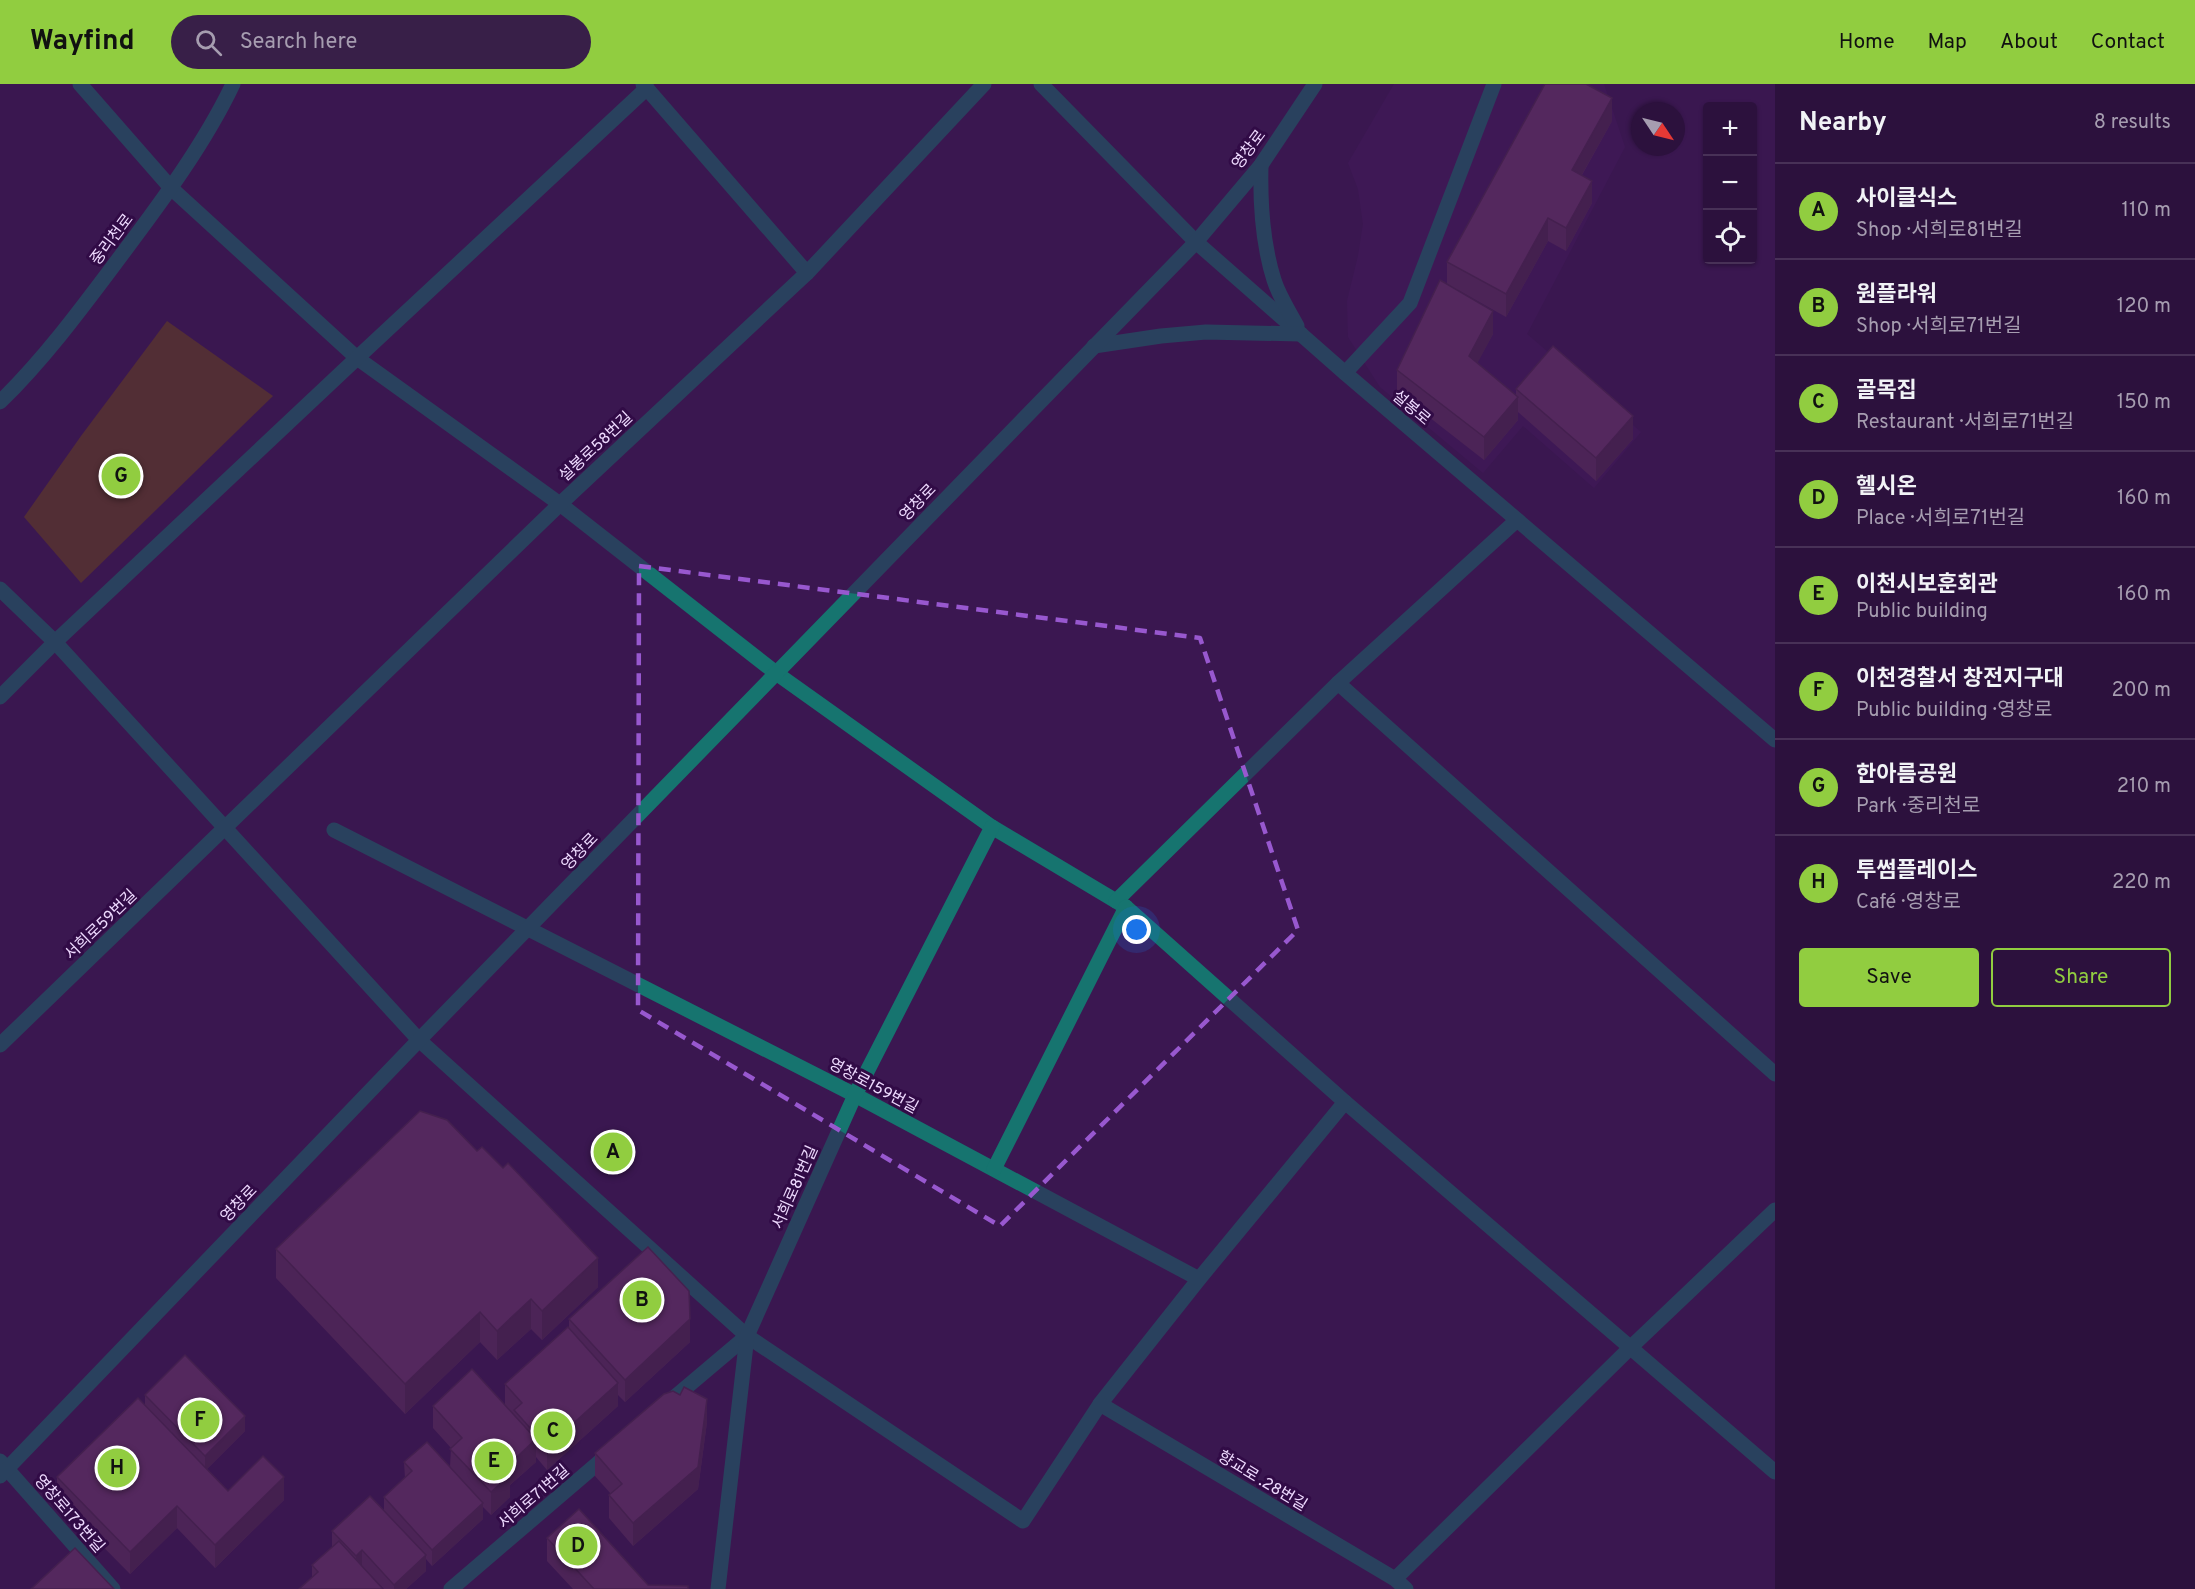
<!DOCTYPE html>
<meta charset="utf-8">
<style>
body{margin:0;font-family:Overpass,"Noto Sans KR",sans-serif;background:#381f48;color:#f1f3f6}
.controls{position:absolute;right:18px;top:18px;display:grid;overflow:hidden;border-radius:6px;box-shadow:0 2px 4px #0004}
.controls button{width:54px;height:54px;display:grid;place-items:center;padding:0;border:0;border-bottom:2px solid #483157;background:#2c113d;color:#f1f3f6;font:30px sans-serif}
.compass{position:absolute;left:1631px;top:18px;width:54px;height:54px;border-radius:50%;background:#2c113d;box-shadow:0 2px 4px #0004;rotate:125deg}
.you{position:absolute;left:1137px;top:846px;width:21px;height:21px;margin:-15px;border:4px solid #fff;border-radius:50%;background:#1a73e8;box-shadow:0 0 0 9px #1a73e833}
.badge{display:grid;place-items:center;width:39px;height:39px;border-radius:50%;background:#91cd40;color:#111;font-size:20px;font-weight:700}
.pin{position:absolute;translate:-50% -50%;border:3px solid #fff;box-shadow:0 2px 6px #0006}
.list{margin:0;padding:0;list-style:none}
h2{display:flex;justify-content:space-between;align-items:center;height:78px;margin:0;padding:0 24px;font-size:26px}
h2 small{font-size:20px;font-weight:400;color:#a69db0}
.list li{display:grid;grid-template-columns:39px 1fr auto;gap:18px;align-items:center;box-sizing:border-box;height:96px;padding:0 24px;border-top:2px solid #483157}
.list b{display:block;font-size:22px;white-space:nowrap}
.list p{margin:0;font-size:20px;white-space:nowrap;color:#a69db0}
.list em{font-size:20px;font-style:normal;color:#a69db0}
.actions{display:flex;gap:12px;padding:18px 24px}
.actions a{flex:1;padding:14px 0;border:2px solid #91cd40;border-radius:6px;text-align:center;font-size:21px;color:#91cd40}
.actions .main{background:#91cd40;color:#111}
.icon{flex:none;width:33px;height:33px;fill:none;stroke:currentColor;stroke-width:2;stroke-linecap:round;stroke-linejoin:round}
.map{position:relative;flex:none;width:1775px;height:1505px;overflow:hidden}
header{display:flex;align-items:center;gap:36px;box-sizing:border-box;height:84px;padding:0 30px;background:#91cd40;color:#111}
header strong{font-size:28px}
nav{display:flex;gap:33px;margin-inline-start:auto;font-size:21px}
.search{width:420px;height:54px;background:#381f48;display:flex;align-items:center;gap:15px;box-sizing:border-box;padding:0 21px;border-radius:33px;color:#a69db0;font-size:22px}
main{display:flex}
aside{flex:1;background:#2c113d}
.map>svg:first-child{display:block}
.built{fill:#431a5c}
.green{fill:#704915}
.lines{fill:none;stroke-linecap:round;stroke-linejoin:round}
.minor{stroke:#16746f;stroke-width:15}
.wall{fill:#63345f}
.shaded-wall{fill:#502a4e}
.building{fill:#733c6f;stroke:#502a4e;stroke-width:1.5}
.marked{fill:none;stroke:#9858cf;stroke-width:4.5;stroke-dasharray:12 8;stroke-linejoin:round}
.labels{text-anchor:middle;stroke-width:6;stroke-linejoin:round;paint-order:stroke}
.street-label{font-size:16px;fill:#eedafe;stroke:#310b46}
</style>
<header>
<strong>Wayfind</strong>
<div class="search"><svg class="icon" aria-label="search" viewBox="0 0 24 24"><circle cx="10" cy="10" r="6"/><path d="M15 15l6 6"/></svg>Search here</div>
<nav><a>Home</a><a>Map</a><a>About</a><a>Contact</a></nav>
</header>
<main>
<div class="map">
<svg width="1775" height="1505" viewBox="0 0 1775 1505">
<rect width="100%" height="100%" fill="#3b1751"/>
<path class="built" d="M 1394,0 L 1604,0 L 1625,63 L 1527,250 L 1641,348 L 1594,404 L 1523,342 L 1483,389 L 1380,303 L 1348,253 L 1347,217 L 1358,172 L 1363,140 L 1358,105 L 1348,79 Z"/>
<path class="green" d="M 167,237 L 273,312 L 81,499 L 24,433 L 81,352 Z"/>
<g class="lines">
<g class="minor">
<path d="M 80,0 L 171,104 L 357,274 L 560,420 L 776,589 L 992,743 L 1126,823 L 1345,1018 L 1775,1388"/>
<path d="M 643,0 L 807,189"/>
<path d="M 1041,0 L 1196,158 L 1345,289 L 1775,656"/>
<path d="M 1261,81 C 1260,120 1262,158 1274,196 C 1279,212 1289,227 1297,242"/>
<path d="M 1094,262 L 1161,252 L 1206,248 L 1301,250"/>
<path d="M 1345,289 L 1410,219 L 1494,0"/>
<path d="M 0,318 C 46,273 84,221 123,169 C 162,117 205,59 233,0"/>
<path d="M 0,505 L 55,558 L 419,956 L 747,1252 L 1023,1437 L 1100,1320 L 1199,1195 L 1345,1018"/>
<path d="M 1338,599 L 1775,990"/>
<path d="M 0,613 L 55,558 L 357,274 L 647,4"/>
<path d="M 334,746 L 855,1011 L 1199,1195"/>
<path d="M 1116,817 L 1338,599 L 1517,436"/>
<path d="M 0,961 L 560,420 L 807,189 L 984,0"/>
<path d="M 994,1085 L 1126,823"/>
<path d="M 1100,1320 L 1395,1495 L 1406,1505"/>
<path d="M 663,1323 L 747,1252"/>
<path d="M 0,1377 L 113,1505"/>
<path d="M 0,1392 L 419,956 L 1196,158 L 1261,81 L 1315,0"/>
<path d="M 1395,1495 L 1631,1263 L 1775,1126"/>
<path d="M 451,1505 L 611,1368"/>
<path d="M 718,1505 L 747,1252 L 855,1011 L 992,743"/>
</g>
</g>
<g class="wall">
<path d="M 1612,37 L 1582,91 L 1592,119 L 1566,167 L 1548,157 L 1506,233 L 1458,206 L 1493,250 L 1477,279 L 1516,312 L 1516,305 L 1633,355 L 1596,397 L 1518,328 L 1518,336 L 1484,376 L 1397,308 L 1397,286 L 1447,200 L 1447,178 Z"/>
<path d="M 276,1165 L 598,1203 L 542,1256 L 531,1245 L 497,1276 L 480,1258 L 405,1330 L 276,1194 Z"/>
<path d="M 569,1235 L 690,1258 L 625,1318 L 618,1311 L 618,1322 L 547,1386 L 536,1373 L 536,1378 L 510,1401 L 510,1413 L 491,1431 L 483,1423 L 483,1435 L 432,1482 L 426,1475 L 426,1487 L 406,1505 L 384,1505 L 362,1482 L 382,1505 L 312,1493 L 312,1481 L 332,1463 L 332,1447 L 384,1426 L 384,1413 L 405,1394 L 404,1378 L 450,1383 L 451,1364 L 433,1344 L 433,1322 L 505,1322 L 505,1300 L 569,1245 Z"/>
<path d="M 145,1311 L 245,1347 L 207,1385 L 228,1407 L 284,1416 L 215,1484 L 177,1444 L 130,1490 L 57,1416 L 57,1393 L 145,1321 Z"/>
<path d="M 707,1338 L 698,1405 L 633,1462 L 609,1434 L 609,1411 L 611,1410 L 595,1392 L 595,1369 Z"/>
<path d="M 547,1454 L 648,1501 L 688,1505 L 573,1505 L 547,1477 Z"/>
</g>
<g class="shaded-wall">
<path d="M 1612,14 L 1612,37 L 1572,108 L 1572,86 Z"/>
<path d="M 1592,97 L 1592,119 L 1566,167 L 1566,144 Z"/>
<path d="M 1548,134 L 1548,157 L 1506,233 L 1506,210 Z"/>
<path d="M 1493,227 L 1493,250 L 1469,295 L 1469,272 Z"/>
<path d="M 1518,313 L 1518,336 L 1484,376 L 1484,353 Z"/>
<path d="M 1633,332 L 1633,355 L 1596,397 L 1596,374 Z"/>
<path d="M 598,1174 L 598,1203 L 542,1256 L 542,1227 Z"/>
<path d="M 531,1215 L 531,1245 L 497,1276 L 497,1247 Z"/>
<path d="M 480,1228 L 480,1258 L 405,1330 L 405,1300 Z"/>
<path d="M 690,1235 L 690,1258 L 625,1318 L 625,1296 Z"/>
<path d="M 618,1299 L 618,1322 L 547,1386 L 547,1363 Z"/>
<path d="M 707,1315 L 707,1338 L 698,1405 L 633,1462 L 633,1439 Z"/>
<path d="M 245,1332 L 245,1347 L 205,1387 L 205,1372 Z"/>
<path d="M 536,1355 L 536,1378 L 510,1401 L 510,1413 L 491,1431 L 491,1408 L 505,1384 Z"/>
<path d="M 284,1393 L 284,1416 L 215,1484 L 215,1461 Z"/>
<path d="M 483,1419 L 483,1435 L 432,1482 L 432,1466 Z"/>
<path d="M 177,1422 L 177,1444 L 130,1490 L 130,1468 Z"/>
<path d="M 362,1466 L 362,1482 L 356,1488 L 356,1472 Z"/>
<path d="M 426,1471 L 426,1487 L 406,1505 L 394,1505 L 394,1501 Z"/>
</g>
<g class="building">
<path d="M 1545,0 L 1586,0 L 1612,14 L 1572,86 L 1592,97 L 1566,144 L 1548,134 L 1506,210 L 1447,178 Z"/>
<path d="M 1440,196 L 1493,227 L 1469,272 L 1518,313 L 1484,353 L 1397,286 Z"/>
<path d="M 1553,262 L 1633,332 L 1596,374 L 1516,305 Z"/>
<path d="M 420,1027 L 447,1036 L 477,1067 L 482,1063 L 503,1084 L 508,1079 L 598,1174 L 542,1227 L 531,1215 L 497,1247 L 480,1228 L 405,1300 L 276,1165 Z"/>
<path d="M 648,1163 L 689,1207 L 690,1235 L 625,1296 L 569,1235 Z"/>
<path d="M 568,1243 L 618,1299 L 547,1363 L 514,1326 L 522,1319 L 505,1300 Z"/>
<path d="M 185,1271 L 245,1332 L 205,1372 L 145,1311 Z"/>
<path d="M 472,1285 L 536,1355 L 505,1384 L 510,1391 L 491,1408 L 450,1365 L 462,1354 L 433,1322 Z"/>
<path d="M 684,1303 L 707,1315 L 698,1383 L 633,1439 L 609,1411 L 622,1400 L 595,1369 L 664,1310 L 673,1307 L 680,1311 Z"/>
<path d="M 138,1314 L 228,1407 L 263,1372 L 284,1393 L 215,1461 L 177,1422 L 130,1468 L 57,1393 Z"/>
<path d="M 427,1358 L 483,1419 L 432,1466 L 384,1413 L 412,1387 L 404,1378 Z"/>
<path d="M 370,1412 L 426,1471 L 394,1501 L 362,1466 L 356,1472 L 332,1447 Z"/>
<path d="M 579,1425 L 648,1501 L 688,1502 L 688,1505 L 594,1505 L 547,1454 Z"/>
<path d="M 339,1457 L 382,1504 L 381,1505 L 299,1505 L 318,1488 L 312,1481 Z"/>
<path d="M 75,1464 L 114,1505 L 31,1505 Z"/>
</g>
<path d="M0 0H1775V1505H0ZM 639,482 L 1200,554 L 1298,846 L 1000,1142 L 638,926 Z" fill="#3b1751" fill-opacity=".55" fill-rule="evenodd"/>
<path class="marked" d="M 639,482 L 1200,554 L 1298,846 L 1000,1142 L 638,926 Z"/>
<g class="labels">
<g class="street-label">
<text transform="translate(1248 65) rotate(-53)" y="6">영창로</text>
<text transform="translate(111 155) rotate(-53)" y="6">중리천로</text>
<text transform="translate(1412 323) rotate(40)" y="6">설봉로</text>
<text transform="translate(595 362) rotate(-43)" y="6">설봉로58번길</text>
<text transform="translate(917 418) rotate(-46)" y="6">영창로</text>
<text transform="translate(579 767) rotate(-46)" y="6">영창로</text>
<text transform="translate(100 840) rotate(-44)" y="6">서희로59번길</text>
<text transform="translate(874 1001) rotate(28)" y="6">영창로159번길</text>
<text transform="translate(794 1103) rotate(-66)" y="6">서희로81번길</text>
<text transform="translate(238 1119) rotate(-46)" y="6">영창로</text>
<text transform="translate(1263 1396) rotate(31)" y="6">향교로 .28번길</text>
<text transform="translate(533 1412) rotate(-41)" y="6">서희로71번길</text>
<text transform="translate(70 1429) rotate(49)" y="6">영창로173번길</text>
</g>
</g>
</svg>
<div class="controls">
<button>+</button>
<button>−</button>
<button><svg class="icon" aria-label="locate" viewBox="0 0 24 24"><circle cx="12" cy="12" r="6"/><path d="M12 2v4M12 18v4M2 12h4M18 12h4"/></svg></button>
</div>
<svg class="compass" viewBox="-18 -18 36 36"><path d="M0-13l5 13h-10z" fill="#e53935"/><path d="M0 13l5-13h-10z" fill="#a69db0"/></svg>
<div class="you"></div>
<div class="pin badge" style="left:613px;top:1068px">A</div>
<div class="pin badge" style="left:642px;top:1216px">B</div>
<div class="pin badge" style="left:553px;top:1347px">C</div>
<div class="pin badge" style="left:578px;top:1462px">D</div>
<div class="pin badge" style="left:494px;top:1377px">E</div>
<div class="pin badge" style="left:200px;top:1336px">F</div>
<div class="pin badge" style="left:121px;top:392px">G</div>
<div class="pin badge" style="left:117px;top:1384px">H</div>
</div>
<aside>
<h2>Nearby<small>8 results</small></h2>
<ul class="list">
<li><span class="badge">A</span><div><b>사이클식스</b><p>Shop · 서희로81번길</p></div><em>110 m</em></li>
<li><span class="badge">B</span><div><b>원플라워</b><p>Shop · 서희로71번길</p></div><em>120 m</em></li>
<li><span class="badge">C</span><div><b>골목집</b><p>Restaurant · 서희로71번길</p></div><em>150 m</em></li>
<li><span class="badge">D</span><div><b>헬시온</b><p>Place · 서희로71번길</p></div><em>160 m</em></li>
<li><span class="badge">E</span><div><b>이천시보훈회관</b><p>Public building</p></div><em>160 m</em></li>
<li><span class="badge">F</span><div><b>이천경찰서 창전지구대</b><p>Public building · 영창로</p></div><em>200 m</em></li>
<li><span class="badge">G</span><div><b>한아름공원</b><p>Park · 중리천로</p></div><em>210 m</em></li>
<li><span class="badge">H</span><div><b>투썸플레이스</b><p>Café · 영창로</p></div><em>220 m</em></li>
</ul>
<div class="actions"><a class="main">Save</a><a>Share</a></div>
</aside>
</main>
